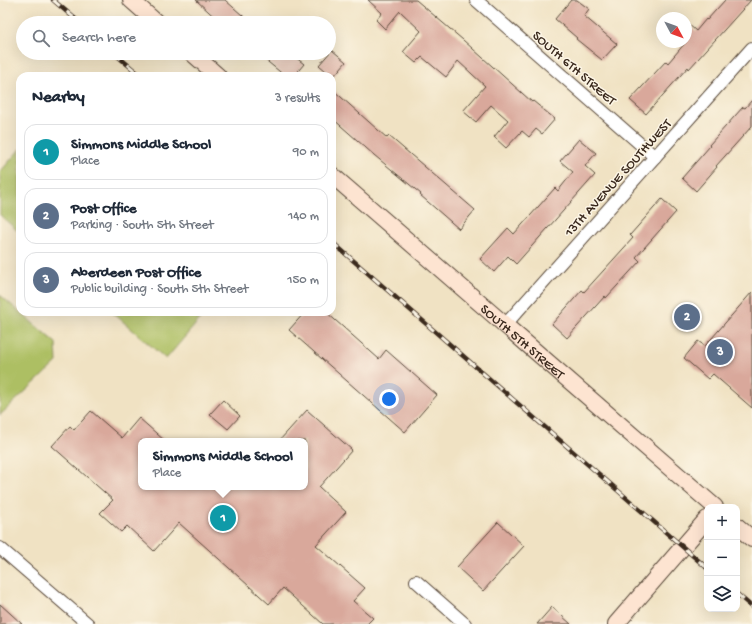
<!DOCTYPE html>
<meta charset="utf-8">
<style>
body{margin:0;font-family:"Gochi Hand",sans-serif;background:#f6f6f7;color:#1f2937}
.controls{position:absolute;right:12px;bottom:12px;display:grid;overflow:hidden;border-radius:8px;box-shadow:0 4px 16px #0002}
.controls button{width:36px;height:36px;display:grid;place-items:center;padding:0;border:0;border-bottom:1px solid #e0e1e3;background:#fff;color:#1f2937;font:20px sans-serif}
.compass{position:absolute;left:656px;top:12px;width:36px;height:36px;border-radius:50%;background:#fff;box-shadow:0 4px 16px #0002;rotate:131deg}
.you{position:absolute;left:389px;top:399px;width:14px;height:14px;margin:-10px;border:3px solid #fff;border-radius:50%;background:#1a73e8;box-shadow:0 0 0 6px #1a73e833}
.badge{display:grid;place-items:center;width:26px;height:26px;border-radius:50%;background:#d1495b;color:#fff;font-size:13px;font-weight:700}
.pin{position:absolute;translate:-50% -50%;border:2px solid #fff;box-shadow:0 1px 4px #0006}
.popup{position:absolute;left:138px;top:438px;width:170px;height:52px;box-sizing:border-box;display:grid;place-content:center;border-radius:8px;background:#fff;filter:drop-shadow(0 1px 3px #0005);font-size:13px;white-space:nowrap;color:#747a83}
.popup b{font-size:15px;color:#1f2937}
.popup::after{content:'';position:absolute;left:50%;top:100%;margin-left:-8px;border:8px solid transparent;border-top-color:#fff}
.list{margin:0;padding:0;list-style:none}
h2{display:flex;justify-content:space-between;align-items:center;height:52px;margin:0;padding:0 16px;font-size:17px}
h2 small{font-size:13px;font-weight:400;color:#747a83}
.list li{display:grid;grid-template-columns:26px 1fr auto;gap:12px;align-items:center;box-sizing:border-box;height:56px;margin:0 8px 8px;padding:0 8px;border:1px solid #e0e1e3;border-radius:12px}
.list b{display:block;font-size:15px;white-space:nowrap}
.list p{margin:0;font-size:13px;white-space:nowrap;color:#747a83}
.list em{font-size:13px;font-style:normal;color:#747a83}
.icon{flex:none;width:22px;height:22px;fill:none;stroke:currentColor;stroke-width:2;stroke-linecap:round;stroke-linejoin:round}
.map{position:relative;flex:none;width:752px;height:624px;overflow:hidden}
.search{position:absolute;background:#fff;box-shadow:0 4px 16px #0002;left:16px;top:16px;width:320px;height:44px;display:flex;align-items:center;gap:10px;box-sizing:border-box;padding:0 14px;border-radius:22px;color:#747a83;font-size:15px}
.panel{position:absolute;background:#fff;box-shadow:0 4px 16px #0002;left:16px;top:72px;width:320px;height:244px;border-radius:12px}
.map>svg:first-child{display:block}
.green{fill:#adbf63;stroke:#747440}
.building{fill:#d9a89b}
.lines{fill:none;stroke-linecap:round;stroke-linejoin:round}
.street-casing{stroke:#564637;stroke-width:14}
.secondary-casing{stroke:#564637;stroke-width:18}
.street{stroke:#fff;stroke-width:12}
.secondary{stroke:#fde4d1;stroke-width:16}
.rail-casing{stroke:#3b2a1e;stroke-width:4.5}
.rail{stroke:#fcf5e5;stroke-width:3;stroke-dasharray:9;stroke-linecap:butt}
.labels{text-anchor:middle;stroke-width:3;stroke-linejoin:round;paint-order:stroke}
.street-label{font-size:14px;fill:#3b2a1e;stroke:#fcf5e5}
</style>
<div class="map">
<svg width="752" height="624" viewBox="0 0 752 624">
<rect width="100%" height="100%" fill="#fcf5e5"/>
<filter id="ink" filterUnits="userSpaceOnUse"><feTurbulence type="fractalNoise" baseFrequency=".025" numOctaves="2"/><feDisplacementMap in="SourceGraphic" scale="8" xChannelSelector="R" yChannelSelector="G"/><feConvolveMatrix kernelMatrix="1 2 1 2 8 2 1 2 1" color-interpolation-filters="sRGB"/></filter>
<filter id="wash" filterUnits="userSpaceOnUse"><feTurbulence type="fractalNoise" baseFrequency=".012" numOctaves="4" result="noise"/><feDisplacementMap in="SourceGraphic" scale="16" xChannelSelector="R" yChannelSelector="G"/><feGaussianBlur stdDeviation="0.9" result="paint"/><feColorMatrix in="noise" values="0 0 0 0 0 0 0 0 0 0 0 0 0 0 0 0 0 1.4 0 .05"/><feComposite in="paint" operator="in"/></filter>
<g filter="url(#wash)">
<rect width="100%" height="100%" fill="#f0e2c3"/>
<g class="green">
<path d="M 20,149 L 20,233 L 0,215 L 0,172 Z"/>
<path d="M 0,295 L 56,343 L 57,362 L 0,415 Z"/>
<path d="M 112,312 L 206,312 L 166,359 Z"/>
</g>
<g id="blocks">
<g class="building">
<path d="M 196,0 L 225,0 L 251,23 L 221,23 Z"/>
<path d="M 368,0 L 416,0 L 463,40 L 532,102 L 533,101 L 555,119 L 542,134 L 536,129 L 529,137 L 522,131 L 506,148 L 494,137 L 508,120 L 491,105 L 476,122 L 463,111 L 485,86 L 458,61 L 446,77 L 422,57 L 416,63 L 403,52 L 421,31 L 400,11 L 385,29 L 376,20 L 382,13 Z"/>
<path d="M 571,0 L 577,0 L 589,9 L 584,16 L 617,44 L 602,60 L 576,39 L 577,38 L 555,19 Z"/>
<path d="M 725,0 L 751,0 L 689,69 L 688,67 L 646,114 L 630,100 L 666,61 L 668,63 L 686,42 L 686,22 L 696,31 L 706,19 L 707,20 Z"/>
<path d="M 332,50 L 346,62 L 333,77 L 319,65 Z"/>
<path d="M 257,53 L 290,53 L 304,64 L 294,76 L 285,76 Z"/>
<path d="M 332,89 L 387,138 L 389,136 L 475,210 L 459,229 L 420,195 L 421,194 L 374,155 L 332,118 Z"/>
<path d="M 752,100 L 752,126 L 716,166 L 717,167 L 696,191 L 682,178 L 710,146 L 709,145 L 743,107 L 745,108 Z"/>
<path d="M 579,139 L 596,153 L 585,166 L 595,175 L 516,264 L 508,256 L 494,272 L 480,259 L 508,228 L 514,234 L 555,188 L 558,191 L 573,172 L 560,161 Z"/>
<path d="M 662,199 L 676,212 L 636,257 L 640,261 L 606,298 L 605,296 L 567,338 L 552,324 L 582,290 L 584,292 L 633,238 L 630,235 Z"/>
<path d="M 752,292 L 752,408 L 713,374 L 708,379 L 684,358 L 698,341 L 705,346 Z"/>
<path d="M 305,312 L 326,312 L 379,359 L 386,350 L 437,395 L 405,432 L 289,330 Z"/>
<path d="M 223,400 L 240,416 L 228,429 L 210,414 Z"/>
<path d="M 307,410 L 352,450 L 319,487 L 346,512 L 316,545 L 365,588 L 353,601 L 373,618 L 367,624 L 323,624 L 283,588 L 269,604 L 179,523 L 154,551 L 127,526 L 121,532 L 100,513 L 113,500 L 52,446 L 70,426 L 74,430 L 91,411 L 122,438 L 139,418 L 165,441 L 141,441 L 141,487 L 305,487 L 305,441 L 279,441 Z"/>
<path d="M 498,522 L 524,546 L 483,591 L 457,567 Z"/>
<path d="M 0,604 L 22,624 L 0,624 Z"/>
<path d="M 552,607 L 571,624 L 537,624 Z"/>
</g>
</g>
</g>
<g filter="url(#ink)">
<use href="#blocks" fill-opacity="0" stroke="#564637" stroke-width="1"/>
<g class="lines">
<defs>
<g id="street">
<path d="M 476,0 L 655,157"/>
<path d="M 505,325 L 752,48"/>
<path d="M 0,548 L 88,624"/>
<path d="M 416,581 L 465,624"/>
</g>
<g id="secondary">
<path d="M 131,0 L 157,23"/>
<path d="M 192,53 L 218,76"/>
<path id="s1" d="M 332,175 L 715,507"/>
<path d="M 737,526 L 752,539"/>
<path d="M 616,624 L 707,519"/>
</g>
</defs>
<use href="#street" class="street-casing"/>
<use href="#secondary" class="secondary-casing"/>
<use href="#street" class="street"/>
<use href="#secondary" class="secondary"/>
<defs>
<g id="rail">
<path d="M 53,0 L 80,23"/>
<path d="M 114,53 L 141,76"/>
<path d="M 332,242 L 707,568"/>
<path d="M 737,594 L 752,607"/>
</g>
</defs>
<use href="#rail" class="rail-casing"/>
<use href="#rail" class="rail"/>
</g>
</g>
<g class="labels">
<g class="street-label">
<text transform="translate(575 67) rotate(41)" y="5">SOUTH 6TH STREET</text>
<text transform="translate(617 177) rotate(-48)" y="5">13TH AVENUE SOUTHWEST</text>
<text dy="5" stroke="none"><textPath href="#s1" startOffset="253">SOUTH 5TH STREET</textPath></text>
</g>
</g>
</svg>
<div class="controls">
<button>+</button>
<button>−</button>
<button><svg class="icon" aria-label="layers" viewBox="0 0 24 24"><path d="M12 4l9 5-9 5-9-5zM3 14l9 5 9-5"/></svg></button>
</div>
<svg class="compass" viewBox="-18 -18 36 36"><path d="M0-13l5 13h-10z" fill="#e53935"/><path d="M0 13l5-13h-10z" fill="#747a83"/></svg>
<div class="you"></div>
<div class="pin badge" style="left:223px;top:518px;background:#0f9aa8">1</div>
<div class="popup"><b>Simmons Middle School</b>Place</div>
<div class="pin badge" style="left:687px;top:317px;background:#5c6f8a">2</div>
<div class="pin badge" style="left:720px;top:352px;background:#5c6f8a">3</div>
<div class="search"><svg class="icon" aria-label="search" viewBox="0 0 24 24"><circle cx="10" cy="10" r="6"/><path d="M15 15l6 6"/></svg>Search here</div>
<section class="panel">
<h2>Nearby<small>3 results</small></h2>
<ul class="list">
<li><span class="badge" style="background:#0f9aa8">1</span><div><b>Simmons Middle School</b><p>Place</p></div><em>90 m</em></li>
<li><span class="badge" style="background:#5c6f8a">2</span><div><b>Post Office</b><p>Parking · South 5th Street</p></div><em>140 m</em></li>
<li><span class="badge" style="background:#5c6f8a">3</span><div><b>Aberdeen Post Office</b><p>Public building · South 5th Street</p></div><em>150 m</em></li>
</ul>
</section>
</div>
